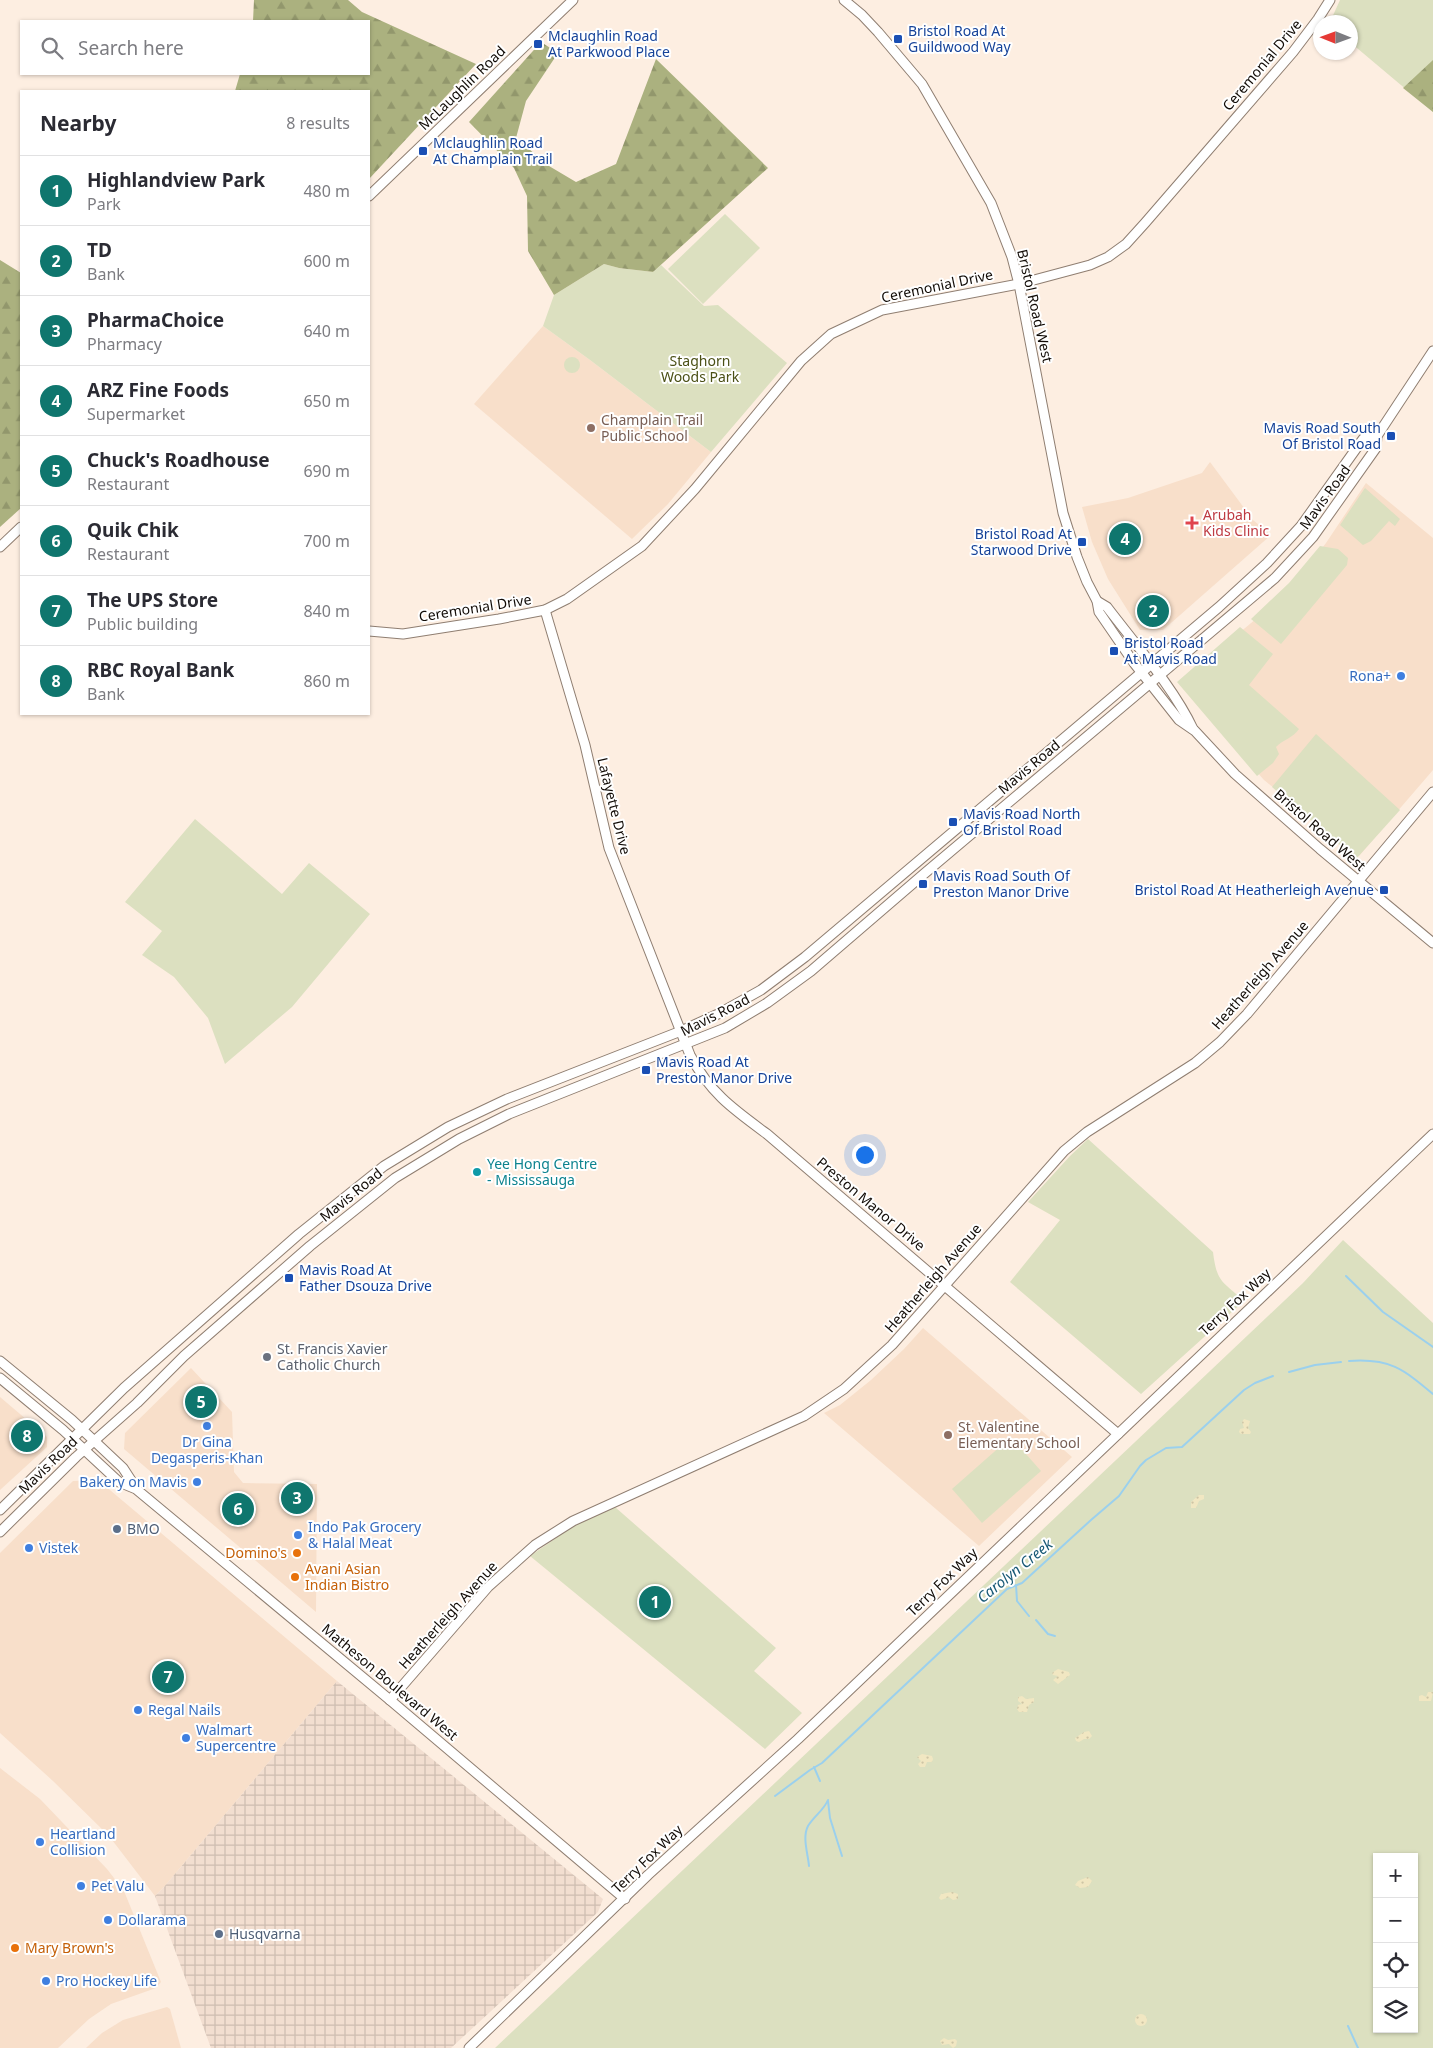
<!DOCTYPE html>
<meta charset="utf-8">
<style>
body{margin:0;font-family:"Noto Sans",sans-serif;background:#f2f2f3;color:#2b2b33}
.controls{position:absolute;right:15px;bottom:15px;display:grid;overflow:hidden;border-radius:0px;box-shadow:0 1px 4px #0004}
.controls button{width:45px;height:45px;display:grid;place-items:center;padding:0;border:0;border-bottom:1px solid #e1e1e2;background:#fff;color:#2b2b33;font:25px sans-serif}
.compass{position:absolute;left:1313px;top:15px;width:45px;height:45px;border-radius:50%;background:#fff;box-shadow:0 1px 4px #0004;rotate:271deg}
.you{position:absolute;left:864px;top:1154px;width:18px;height:18px;margin:-12px;border:4px solid #fff;border-radius:50%;background:#1a73e8;box-shadow:0 0 0 8px #1a73e833}
.badge{display:grid;place-items:center;width:32px;height:32px;border-radius:50%;background:#0f766e;color:#fff;font-size:16px;font-weight:700}
.pin{position:absolute;translate:-50% -50%;border:2px solid #fff;box-shadow:0 1px 5px #0006}
.list{margin:0;padding:0;list-style:none}
h2{display:flex;justify-content:space-between;align-items:center;height:65px;margin:0;padding:0 20px;font-size:21px}
h2 small{font-size:16px;font-weight:400;color:#7c7c81}
.list li{display:grid;grid-template-columns:32px 1fr auto;gap:15px;align-items:center;box-sizing:border-box;height:70px;padding:0 20px;border-top:1px solid #e1e1e2}
.list b{display:block;font-size:19px;white-space:nowrap}
.list p{margin:0;font-size:16px;white-space:nowrap;color:#7c7c81}
.list em{font-size:16px;font-style:normal;color:#7c7c81}
.icon{flex:none;width:28px;height:28px;fill:none;stroke:currentColor;stroke-width:2;stroke-linecap:round;stroke-linejoin:round}
.map{position:relative;flex:none;width:1433px;height:2048px;overflow:hidden}
.search{position:absolute;background:#fff;box-shadow:0 1px 4px #0004;left:20px;top:20px;width:350px;height:55px;display:flex;align-items:center;gap:12px;box-sizing:border-box;padding:0 18px;border-radius:0px;color:#7c7c81;font-size:19px}
.panel{position:absolute;background:#fff;box-shadow:0 1px 4px #0004;left:20px;top:90px;width:350px;height:625px;border-radius:0px}
.map>svg:first-child{display:block}
.built{fill:#f8dfca}
.industrial{fill:url(#industrial-grid)}
.green{fill:#dce0c0;fill-rule:evenodd}
.forest{fill:url(#forest-firs)}
.sand{fill:url(#sand-dots)}
.lines{fill:none;stroke-linecap:round;stroke-linejoin:round}
.stream{stroke:#9bd0ed;stroke-width:2}
.secondary-casing{stroke:#8f7e71;stroke-width:11}
.secondary{stroke:#fff;stroke-width:9}
.transit-dot{fill:#1a4fb4;stroke:#fff;stroke-width:2}
.education-dot{fill:#8d6e63;stroke:#fff;stroke-width:2}
.health-dot{fill:#e0444e;stroke:#fff;stroke-width:2}
.shop-dot{fill:#3f7fe0;stroke:#fff;stroke-width:2}
.culture-dot{fill:#0f9aa8;stroke:#fff;stroke-width:2}
.worship-dot{fill:#6b7280;stroke:#fff;stroke-width:2}
.service-dot{fill:#5c6f8a;stroke:#fff;stroke-width:2}
.food-dot{fill:#e8710a;stroke:#fff;stroke-width:2}
.labels{text-anchor:middle;stroke-width:4;stroke-linejoin:round;paint-order:stroke}
.transit-label{font-size:14px;fill:#164399;stroke:#fff;text-anchor:start}
.street-label{font-size:14px;fill:#110b06;stroke:#fff}
.park-label{font-size:14px;fill:#4b5016;stroke:#fff}
.education-label{font-size:14px;fill:#785e54;stroke:#fff;text-anchor:start}
.health-label{font-size:14px;fill:#be3a42;stroke:#fff;text-anchor:start}
.shop-label{font-size:14px;fill:#366cbe;stroke:#fff;text-anchor:start}
.culture-label{font-size:14px;fill:#0d838f;stroke:#fff;text-anchor:start}
.worship-label{font-size:14px;fill:#5b616d;stroke:#fff;text-anchor:start}
.service-label{font-size:14px;fill:#4e5e75;stroke:#fff;text-anchor:start}
.food-label{font-size:14px;fill:#c56008;stroke:#fff;text-anchor:start}
.water-label{font-size:15px;font-style:italic;fill:#185976;stroke:#fff}
</style>
<div class="map">
<svg width="1433" height="2048" viewBox="0 0 1433 2048">
<defs>
<pattern id="industrial-grid" width="8" height="8" patternUnits="userSpaceOnUse" patternTransform="scale(1.25)"><rect width="8" height="8" fill="#f2ded0"/><path d="M0 4h8M4 0v8" fill="none" stroke="#cebdb1"/></pattern>
<pattern id="forest-firs" width="22" height="20" patternUnits="userSpaceOnUse" patternTransform="scale(1.25)"><rect width="22" height="20" fill="#abb17f"/><path d="M5 1l3.5 6h-7zM16 11l3.5 6h-7z" fill="#92976c"/></pattern>
<pattern id="sand-dots" width="8" height="8" patternUnits="userSpaceOnUse" patternTransform="scale(1.25)"><rect width="8" height="8" fill="#f1e7c2"/><path d="M2 2h.1M6 6h.1" fill="none" stroke="#cec5a5" stroke-width="1.8" stroke-linecap="round"/></pattern>
</defs>
<rect width="100%" height="100%" fill="#fdeee1"/>
<g class="built">
<path d="M 543,326 L 590,360 L 711,452 L 668,504 L 632,539 L 474,404 Z"/>
<path d="M 1210,462 L 1253,520 L 1271,535 L 1163,630 L 1140,630 L 1108,579 L 1092,542 L 1082,507 L 1128,498 L 1202,473 Z"/>
<path d="M 1366,483 L 1433,538 L 1433,770 L 1359,856 L 1264,780 L 1192,699 L 1196,669 L 1263,613 L 1296,582 L 1326,543 Z"/>
<path d="M 923,1328 L 1072,1457 L 979,1546 L 824,1413 L 840,1405 L 871,1380 L 904,1349 Z"/>
<path d="M 191,1368 L 232,1412 L 234,1472 L 243,1483 L 317,1484 L 316,1612 L 124,1449 L 125,1433 Z"/>
<path d="M 0,1397 L 47,1437 L 47,1447 L 0,1490 Z"/>
<path d="M 98,1480 L 337,1681 L 164,1887 L 155,1896 L 109,1836 L 53,1781 L 0,1733 L 0,1553 L 73,1481 Z"/>
<path d="M 0,1768 L 40,1799 L 107,1869 L 124,1891 L 161,1982 L 156,1988 L 111,2004 L 89,2019 L 58,2048 L 0,2048 Z"/>
<path d="M 167,2007 L 170,2009 L 181,2048 L 86,2048 L 102,2033 L 123,2020 Z"/>
</g>
<path class="industrial" d="M 337,1681 L 603,1899 L 598,1912 L 451,2048 L 211,2048 L 155,1896 L 164,1887 Z"/>
<g class="green">
<path d="M 1340,0 L 1433,0 L 1433,112 L 1351,43 L 1350,22 L 1330,22 Z"/>
<path d="M 725,214 L 760,248 L 703,304 L 668,269 Z"/>
<path d="M 604,264 L 619,268 L 653,272 L 661,265 L 704,306 L 718,305 L 787,363 L 711,452 L 590,360 L 543,326 L 554,295 Z"/>
<circle cx="572" cy="365" r="8"/>
<path d="M 1365,488 L 1400,519 L 1395,526 L 1389,521 L 1371,541 L 1363,545 L 1340,525 Z"/>
<path d="M 1320,546 L 1338,549 L 1348,558 L 1347,565 L 1281,644 L 1251,619 L 1289,583 Z"/>
<path d="M 1240,627 L 1273,654 L 1249,685 L 1299,729 C 1293,738 1284,739 1276,747 L 1279,754 L 1273,763 L 1257,776 L 1177,682 Z"/>
<path d="M 1316,734 L 1400,810 L 1356,859 L 1272,787 Z"/>
<path d="M 195,819 L 282,894 L 309,863 L 370,914 L 292,1007 L 225,1064 L 208,1018 L 174,977 L 142,955 L 162,931 L 125,902 Z"/>
<path d="M 1088,1139 L 1213,1252 C 1217,1284 1223,1281 1244,1301 L 1141,1394 L 1010,1282 L 1060,1220 L 1028,1202 L 1070,1156 Z"/>
<path d="M 1343,1240 L 1433,1323 L 1433,2048 L 495,2048 L 1303,1283 ZM 1377,1857 L 1414,1857 L 1414,2029 L 1377,2029 Z"/>
<path d="M 1011,1437 L 1041,1471 L 982,1523 L 952,1489 Z"/>
<path d="M 615,1507 L 776,1648 L 754,1671 L 802,1713 L 765,1749 L 530,1556 L 575,1525 Z"/>
</g>
<g class="forest">
<path d="M 254,0 L 348,0 L 362,12 L 476,64 L 369,179 L 369,91 L 235,91 L 240,74 L 369,74 L 369,21 L 253,21 Z"/>
<path d="M 541,42 L 558,53 L 526,101 L 516,138 L 549,166 L 576,182 L 616,164 L 656,59 L 768,168 L 653,272 L 619,268 L 604,264 L 554,295 L 528,251 L 527,196 L 514,168 L 469,122 Z"/>
<path d="M 1433,60 L 1433,112 L 1403,88 Z"/>
<path d="M 0,260 L 21,273 L 21,508 L 0,527 Z"/>
</g>
<g class="sand">
<path d="M 1244,1419 L 1250,1421 L 1248,1428 L 1251,1432 L 1250,1434 L 1241,1434 L 1239,1432 L 1240,1429 L 1244,1428 L 1242,1422 Z"/>
<path d="M 1199,1495 L 1204,1495 L 1204,1499 L 1199,1501 L 1196,1508 L 1191,1508 L 1191,1502 Z"/>
<path d="M 1058,1669 L 1069,1672 L 1070,1675 L 1058,1684 L 1053,1680 L 1058,1676 L 1053,1675 L 1052,1673 Z"/>
<path d="M 1428,1692 L 1433,1692 L 1431,1701 L 1419,1701 L 1419,1696 L 1422,1695 L 1426,1697 Z"/>
<path d="M 1022,1696 L 1026,1699 L 1034,1698 L 1034,1702 L 1029,1705 L 1027,1712 L 1019,1712 L 1017,1709 L 1018,1705 L 1022,1704 L 1018,1701 L 1018,1697 Z"/>
<path d="M 1089,1731 L 1092,1736 L 1089,1739 L 1084,1739 L 1079,1742 L 1076,1741 L 1075,1738 L 1084,1732 Z"/>
<path d="M 922,1754 L 932,1756 L 933,1759 L 932,1762 L 927,1762 L 925,1767 L 920,1767 L 918,1764 L 921,1761 L 917,1757 Z"/>
<path d="M 1088,1877 L 1092,1881 L 1088,1887 L 1080,1888 L 1075,1885 L 1078,1881 Z"/>
<path d="M 952,1892 L 958,1894 L 958,1899 L 953,1900 L 949,1897 L 941,1900 L 939,1898 L 941,1894 Z"/>
<circle cx="1141" cy="2020" r="6"/>
<path d="M 944,2038 L 948,2040 L 955,2039 L 957,2041 L 956,2046 L 953,2048 L 949,2044 L 942,2045 L 940,2041 Z"/>
</g>
<g class="lines">
<g class="stream">
<path d="M 1346,1276 L 1383,1312 L 1433,1347"/>
<path d="M 1349,1361 C 1390,1358 1403,1369 1433,1394"/>
<path d="M 1289,1372 L 1315,1365 L 1341,1362"/>
<path d="M 1016,1585 L 1017,1601 L 1029,1616"/>
<path d="M 1036,1620 L 1048,1634 L 1055,1636"/>
<path d="M 814,1767 L 820,1781"/>
<path d="M 775,1796 L 810,1770 L 822,1763 L 1007,1589 L 1022,1583 L 1091,1520 L 1119,1496 L 1140,1466 L 1146,1460 L 1166,1448 L 1182,1447 L 1244,1390 L 1255,1383 L 1273,1376"/>
<path d="M 828,1801 L 830,1818 L 842,1856"/>
<path d="M 809,1866 C 808,1854 802,1837 808,1826 C 814,1816 824,1810 828,1800"/>
<path d="M 1348,2026 L 1358,2048"/>
</g>
<defs>
<g id="secondary">
<path d="M 844,0 L 862,15 L 878,32 L 922,84 L 991,203 L 1012,257 L 1019,284 L 1063,513 L 1077,557 L 1087,582 L 1097,601 L 1099,612 L 1134,663 L 1179,720 L 1195,731 L 1235,774 L 1320,849 L 1433,943"/>
<path d="M 369,196 L 573,0"/>
<path d="M 0,547 L 21,527"/>
<path d="M 1097,601 L 1107,607 C 1135,644 1174,688 1193,729"/>
<path d="M 545,610 L 585,745 L 609,848 L 690,1055 C 710,1093 733,1109 767,1134 L 1118,1434"/>
<path d="M 369,631 L 403,634 L 499,619 L 545,610 L 567,599 L 642,546 L 695,489 L 801,361 L 831,334 L 882,310 L 1019,284 L 1090,265 L 1108,257 L 1126,244 L 1145,223 L 1293,52 L 1318,19 L 1330,0"/>
<path d="M 0,1361 L 72,1420 L 123,1468 L 136,1488"/>
<path d="M 0,1378 L 63,1430 L 119,1482 L 136,1489 L 390,1700 L 625,1899"/>
<path d="M 0,1510 L 124,1388 L 299,1234 L 384,1166 L 448,1127 L 507,1099 L 681,1031 L 718,1014 L 761,990 L 805,957 L 1219,607 L 1267,563 L 1301,526 L 1363,439 L 1377,436"/>
<path d="M 0,1532 L 76,1457 L 137,1403 L 184,1356 L 310,1246 L 395,1178 L 459,1139 L 509,1114 L 725,1028 L 767,1003 L 811,971 L 925,873 L 1275,578 L 1313,537 L 1376,448 L 1377,436 L 1433,351"/>
<path d="M 390,1700 L 488,1587 L 535,1545 L 573,1521 L 804,1416 L 844,1389 L 892,1345 L 1064,1151 L 1087,1132 L 1195,1063 L 1220,1042 L 1247,1014 L 1433,792"/>
<path d="M 469,2048 L 648,1875 L 798,1739 L 1433,1134"/>
</g>
</defs>
<use href="#secondary" class="secondary-casing"/>
<use href="#secondary" class="secondary"/>
</g>
<g class="transit-dot">
<rect x="893" y="34" width="10" height="10" rx="2.5"/>
<rect x="533" y="39" width="10" height="10" rx="2.5"/>
<rect x="418" y="146" width="10" height="10" rx="2.5"/>
<rect x="1386" y="431" width="10" height="10" rx="2.5"/>
<rect x="1077" y="537" width="10" height="10" rx="2.5"/>
<rect x="1109" y="646" width="10" height="10" rx="2.5"/>
<rect x="948" y="817" width="10" height="10" rx="2.5"/>
<rect x="918" y="879" width="10" height="10" rx="2.5"/>
<rect x="1379" y="885" width="10" height="10" rx="2.5"/>
<rect x="641" y="1065" width="10" height="10" rx="2.5"/>
<rect x="284" y="1273" width="10" height="10" rx="2.5"/>
</g>
<g class="education-dot">
<circle cx="591" cy="428" r="5"/>
<circle cx="948" cy="1435" r="5"/>
</g>
<path class="health-dot" d="M1189.5 515.5h5v5h5v5h-5v5h-5v-5h-5v-5h5z"/>
<g class="shop-dot">
<circle cx="1401" cy="676" r="5"/>
<circle cx="207" cy="1426" r="5"/>
<circle cx="197" cy="1482" r="5"/>
<circle cx="298" cy="1535" r="5"/>
<circle cx="29" cy="1548" r="5"/>
<circle cx="138" cy="1710" r="5"/>
<circle cx="186" cy="1738" r="5"/>
<circle cx="40" cy="1842" r="5"/>
<circle cx="81" cy="1886" r="5"/>
<circle cx="108" cy="1920" r="5"/>
<circle cx="46" cy="1981" r="5"/>
</g>
<circle class="culture-dot" cx="477" cy="1172" r="5"/>
<circle class="worship-dot" cx="267" cy="1357" r="5"/>
<g class="service-dot">
<circle cx="117" cy="1529" r="5"/>
<circle cx="219" cy="1934" r="5"/>
</g>
<g class="food-dot">
<circle cx="297" cy="1553" r="5"/>
<circle cx="295" cy="1577" r="5"/>
<circle cx="15" cy="1948" r="5"/>
</g>
<g class="labels">
<g class="transit-label">
<text x="908" y="36">Bristol Road At<tspan x="908" dy="16">Guildwood Way</tspan></text>
<text x="548" y="41">Mclaughlin Road<tspan x="548" dy="16">At Parkwood Place</tspan></text>
<text x="433" y="148">Mclaughlin Road<tspan x="433" dy="16">At Champlain Trail</tspan></text>
<text x="1381" y="433" text-anchor="end">Mavis Road South<tspan x="1381" dy="16">Of Bristol Road</tspan></text>
<text x="1072" y="539" text-anchor="end">Bristol Road At<tspan x="1072" dy="16">Starwood Drive</tspan></text>
<text x="1124" y="648">Bristol Road<tspan x="1124" dy="16">At Mavis Road</tspan></text>
<text x="963" y="819">Mavis Road North<tspan x="963" dy="16">Of Bristol Road</tspan></text>
<text x="933" y="881">Mavis Road South Of<tspan x="933" dy="16">Preston Manor Drive</tspan></text>
<text x="1374" y="895" text-anchor="end">Bristol Road At Heatherleigh Avenue</text>
<text x="656" y="1067">Mavis Road At<tspan x="656" dy="16">Preston Manor Drive</tspan></text>
<text x="299" y="1275">Mavis Road At<tspan x="299" dy="16">Father Dsouza Drive</tspan></text>
</g>
<g class="street-label">
<text transform="translate(1262 65) rotate(-50)" y="5">Ceremonial Drive</text>
<text transform="translate(462 88) rotate(-44)" y="5">McLaughlin Road</text>
<text transform="translate(937 286) rotate(-12)" y="5">Ceremonial Drive</text>
<text transform="translate(1035 306) rotate(77)" y="5">Bristol Road West</text>
<text transform="translate(1325 497) rotate(-54)" y="5">Mavis Road</text>
<text transform="translate(475 608) rotate(-9)" y="5">Ceremonial Drive</text>
<text transform="translate(1029 767) rotate(-40)" y="5">Mavis Road</text>
<text transform="translate(614 806) rotate(76)" y="5">Lafayette Drive</text>
<text transform="translate(1320 830) rotate(41)" y="5">Bristol Road West</text>
<text transform="translate(1260 975) rotate(-49)" y="5">Heatherleigh Avenue</text>
<text transform="translate(715 1015) rotate(-27)" y="5">Mavis Road</text>
<text transform="translate(351 1195) rotate(-39)" y="5">Mavis Road</text>
<text transform="translate(871 1204) rotate(40)" y="5">Preston Manor Drive</text>
<text transform="translate(933 1278) rotate(-49)" y="5">Heatherleigh Avenue</text>
<text transform="translate(1235 1302) rotate(-43)" y="5">Terry Fox Way</text>
<text transform="translate(48 1465) rotate(-44)" y="5">Mavis Road</text>
<text transform="translate(942 1582) rotate(-44)" y="5">Terry Fox Way</text>
<text transform="translate(448 1615) rotate(-48)" y="5">Heatherleigh Avenue</text>
<text transform="translate(390 1682) rotate(40)" y="5">Matheson Boulevard West</text>
<text transform="translate(647 1859) rotate(-44)" y="5">Terry Fox Way</text>
</g>
<g class="park-label">
<text x="700" y="366">Staghorn<tspan x="700" dy="16">Woods Park</tspan></text>
</g>
<g class="education-label">
<text x="601" y="425">Champlain Trail<tspan x="601" dy="16">Public School</tspan></text>
<text x="958" y="1432">St. Valentine<tspan x="958" dy="16">Elementary School</tspan></text>
</g>
<g class="health-label">
<text x="1203" y="520">Arubah<tspan x="1203" dy="16">Kids Clinic</tspan></text>
</g>
<g class="shop-label">
<text x="1391" y="681" text-anchor="end">Rona+</text>
<text x="207" y="1447" text-anchor="middle">Dr Gina<tspan x="207" dy="16">Degasperis-Khan</tspan></text>
<text x="187" y="1487" text-anchor="end">Bakery on Mavis</text>
<text x="308" y="1532">Indo Pak Grocery<tspan x="308" dy="16">&amp; Halal Meat</tspan></text>
<text x="39" y="1553">Vistek</text>
<text x="148" y="1715">Regal Nails</text>
<text x="196" y="1735">Walmart<tspan x="196" dy="16">Supercentre</tspan></text>
<text x="50" y="1839">Heartland<tspan x="50" dy="16">Collision</tspan></text>
<text x="91" y="1891">Pet Valu</text>
<text x="118" y="1925">Dollarama</text>
<text x="56" y="1986">Pro Hockey Life</text>
</g>
<g class="culture-label">
<text x="487" y="1169">Yee Hong Centre<tspan x="487" dy="16">- Mississauga</tspan></text>
</g>
<g class="worship-label">
<text x="277" y="1354">St. Francis Xavier<tspan x="277" dy="16">Catholic Church</tspan></text>
</g>
<g class="service-label">
<text x="127" y="1534">BMO</text>
<text x="229" y="1939">Husqvarna</text>
</g>
<g class="food-label">
<text x="287" y="1558" text-anchor="end">Domino's</text>
<text x="305" y="1574">Avani Asian<tspan x="305" dy="16">Indian Bistro</tspan></text>
<text x="25" y="1953">Mary Brown's</text>
</g>
<g class="water-label">
<text transform="translate(1015 1571) rotate(-39)" y="5">Carolyn Creek</text>
</g>
</g>
</svg>
<div class="controls">
<button>+</button>
<button>−</button>
<button><svg class="icon" aria-label="locate" viewBox="0 0 24 24"><circle cx="12" cy="12" r="6"/><path d="M12 2v4M12 18v4M2 12h4M18 12h4"/></svg></button>
<button><svg class="icon" aria-label="layers" viewBox="0 0 24 24"><path d="M12 4l9 5-9 5-9-5zM3 14l9 5 9-5"/></svg></button>
</div>
<svg class="compass" viewBox="-18 -18 36 36"><path d="M0-13l5 13h-10z" fill="#e53935"/><path d="M0 13l5-13h-10z" fill="#7c7c81"/></svg>
<div class="you"></div>
<div class="pin badge" style="left:655px;top:1602px">1</div>
<div class="pin badge" style="left:1153px;top:611px">2</div>
<div class="pin badge" style="left:297px;top:1498px">3</div>
<div class="pin badge" style="left:1125px;top:539px">4</div>
<div class="pin badge" style="left:201px;top:1402px">5</div>
<div class="pin badge" style="left:238px;top:1509px">6</div>
<div class="pin badge" style="left:168px;top:1677px">7</div>
<div class="pin badge" style="left:27px;top:1436px">8</div>
<div class="search"><svg class="icon" aria-label="search" viewBox="0 0 24 24"><circle cx="10" cy="10" r="6"/><path d="M15 15l6 6"/></svg>Search here</div>
<section class="panel">
<h2>Nearby<small>8 results</small></h2>
<ul class="list">
<li><span class="badge">1</span><div><b>Highlandview Park</b><p>Park</p></div><em>480 m</em></li>
<li><span class="badge">2</span><div><b>TD</b><p>Bank</p></div><em>600 m</em></li>
<li><span class="badge">3</span><div><b>PharmaChoice</b><p>Pharmacy</p></div><em>640 m</em></li>
<li><span class="badge">4</span><div><b>ARZ Fine Foods</b><p>Supermarket</p></div><em>650 m</em></li>
<li><span class="badge">5</span><div><b>Chuck's Roadhouse</b><p>Restaurant</p></div><em>690 m</em></li>
<li><span class="badge">6</span><div><b>Quik Chik</b><p>Restaurant</p></div><em>700 m</em></li>
<li><span class="badge">7</span><div><b>The UPS Store</b><p>Public building</p></div><em>840 m</em></li>
<li><span class="badge">8</span><div><b>RBC Royal Bank</b><p>Bank</p></div><em>860 m</em></li>
</ul>
</section>
</div>
